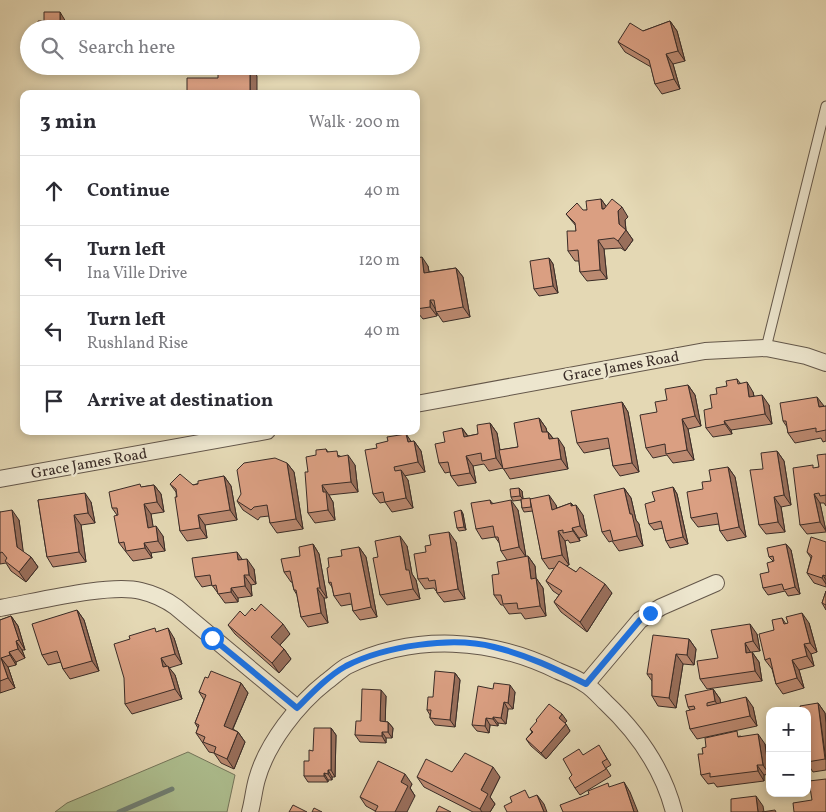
<!DOCTYPE html>
<meta charset="utf-8">
<style>
body{margin:0;font-family:Vollkorn,serif;background:#f2f2f3;color:#2b2b33}
.controls{position:absolute;right:15px;bottom:15px;display:grid;overflow:hidden;border-radius:10px;box-shadow:0 2px 8px #0003}
.controls button{width:45px;height:45px;display:grid;place-items:center;padding:0;border:0;border-bottom:1px solid #e1e1e2;background:#fff;color:#2b2b33;font:25px sans-serif}
.stop{position:absolute;width:15px;height:15px;margin:-11px;border:4px solid #1a73e8;border-radius:50%;background:#fff}
.stop.end{background:#1a73e8;border-color:#fff;box-shadow:0 1px 5px #0008}
.list{margin:0;padding:0;list-style:none}
h2{display:flex;justify-content:space-between;align-items:center;height:65px;margin:0;padding:0 20px;font-size:21px}
h2 small{font-size:16px;font-weight:400;color:#7c7c81}
.list li{display:grid;grid-template-columns:32px 1fr auto;gap:15px;align-items:center;box-sizing:border-box;height:70px;padding:0 20px;border-top:1px solid #e1e1e2}
.list b{display:block;font-size:19px;white-space:nowrap}
.list p{margin:0;font-size:16px;white-space:nowrap;color:#7c7c81}
.list em{font-size:16px;font-style:normal;color:#7c7c81}
.icon{flex:none;width:28px;height:28px;fill:none;stroke:currentColor;stroke-width:2;stroke-linecap:round;stroke-linejoin:round}
.map{position:relative;flex:none;width:826px;height:812px;overflow:hidden}
.search{position:absolute;background:#fff;box-shadow:0 2px 8px #0003;left:20px;top:20px;width:400px;height:55px;display:flex;align-items:center;gap:12px;box-sizing:border-box;padding:0 18px;border-radius:28px;color:#7c7c81;font-size:19px}
.panel{position:absolute;background:#fff;box-shadow:0 2px 8px #0003;left:20px;top:90px;width:400px;height:345px;border-radius:10px}
.map>svg:first-child{display:block}
.green{fill:#aec091;stroke:#74765c}
.lines{fill:none;stroke-linecap:round;stroke-linejoin:round}
.stream{stroke:#718176;stroke-width:5}
.service-casing{stroke:#64574a;stroke-width:11}
.minor-casing{stroke:#64574a;stroke-width:18}
.service{stroke:#ede6ce;stroke-width:9}
.minor{stroke:#ede6ce;stroke-width:16}
.wall{fill:#bb8970;stroke:#3a2c27}
.shaded-wall{fill:#996f5b;stroke:#3a2c27}
.building{fill:#da9f82;stroke:#3a2c27}
.route{stroke:#1a73e8;stroke-width:6}
.labels{text-anchor:middle;stroke-width:4.5;stroke-linejoin:round;paint-order:stroke}
.street-label{font-size:15px;fill:#3a2c27;stroke:#ede6ce}
</style>
<div class="map">
<svg width="826" height="812" viewBox="0 0 826 812">
<rect width="100%" height="100%" fill="#e4d8b4"/>
<filter id="stains"><feTurbulence type="fractalNoise" baseFrequency=".004" numOctaves="4"/><feColorMatrix values="0 0 0 0 .2 0 0 0 0 .09 0 0 0 0 .02 0 0 0 .5 -.17"/></filter>
<radialGradient id="worn" r=".72"><stop offset=".6" stop-color="#630" stop-opacity="0"/><stop offset="1" stop-color="#630" stop-opacity=".3"/></radialGradient>
<path class="green" d="M 188,752 L 235,775 L 227,812 L 55,812 L 67,803 Z"/>
<g class="lines">
<path class="stream" d="M 119,812 L 172,789"/>
<defs>
<path id="service" d="M 766,348 L 826,106"/>
<g id="minor">
<path d="M 416,404 L 705,351 L 766,348 L 806,356 L 826,363"/>
<path d="M 0,479 L 267,431"/>
<path d="M 0,608 C 35,602 109,583 141,591 C 154,594 165,599 176,607 L 297,708"/>
<path d="M 586,684 L 640,620 L 661,607 L 716,583"/>
<path d="M 250,812 C 253,801 254,789 257,779 C 267,743 298,704 326,682 C 333,677 340,670 347,666 C 415,633 491,638 558,671 C 567,675 577,678 585,684 C 592,688 599,696 605,702 C 637,732 663,769 674,812"/>
</g>
</defs>
<use href="#service" class="service-casing"/>
<use href="#minor" class="minor-casing"/>
<use href="#service" class="service"/>
<use href="#minor" class="minor"/>
</g>
<g class="wall">
<path d="M 670,21 L 677,31 L 685,61 L 673,64 L 680,89 L 662,94 L 655,84 L 651,67 L 625,52 L 618,42 L 643,31 Z"/>
<path d="M 59,66 L 82,66 L 82,67 L 60,68 Z"/>
<path d="M 601,199 L 606,206 L 628,217 L 625,220 L 626,230 L 633,240 L 625,251 L 621,248 L 604,249 L 607,279 L 587,281 L 580,272 L 579,261 L 575,261 L 568,251 L 576,231 L 576,226 L 566,214 L 587,210 Z"/>
<path d="M 416,258 L 428,266 L 429,272 L 456,268 L 463,277 L 470,317 L 443,322 L 437,313 L 437,316 L 423,319 L 418,313 L 416,313 Z"/>
<path d="M 549,258 L 553,264 L 558,293 L 539,296 L 534,289 Z"/>
<path d="M 737,379 L 740,383 L 753,392 L 754,396 L 769,405 L 772,424 L 731,430 L 732,434 L 713,437 L 706,428 L 717,394 L 727,386 Z"/>
<path d="M 688,385 L 695,395 L 701,426 L 688,429 L 694,460 L 673,463 L 667,455 L 653,458 L 646,448 L 657,412 L 667,400 Z"/>
<path d="M 622,402 L 628,412 L 639,472 L 620,476 L 613,466 L 610,448 L 584,453 L 577,443 Z"/>
<path d="M 826,406 L 826,441 L 823,442 L 821,438 L 795,443 L 788,433 L 787,427 L 783,421 Z"/>
<path d="M 539,418 L 546,428 L 547,432 L 548,432 L 553,438 L 564,447 L 568,469 L 510,479 L 503,468 L 489,471 L 484,464 L 473,466 L 476,483 L 458,486 L 451,476 L 450,472 L 445,473 L 439,463 L 445,442 L 462,428 L 468,436 L 478,434 L 490,423 L 497,433 L 500,450 L 518,447 Z"/>
<path d="M 406,434 L 411,442 L 414,441 L 421,451 L 425,472 L 404,476 L 408,480 L 413,508 L 392,512 L 385,502 L 380,503 L 373,494 L 377,448 L 388,441 Z"/>
<path d="M 326,449 L 328,452 L 340,456 L 355,465 L 358,492 L 329,495 L 330,497 L 333,502 L 335,520 L 315,523 L 308,513 L 308,472 L 316,455 Z"/>
<path d="M 777,451 L 784,461 L 791,505 L 781,507 L 785,532 L 766,534 L 759,525 L 763,469 Z"/>
<path d="M 826,454 L 826,506 L 824,503 L 820,503 L 826,532 L 807,534 L 800,525 L 815,468 L 819,467 Z"/>
<path d="M 287,463 L 294,472 L 303,529 L 277,533 L 270,523 L 269,516 L 260,517 L 258,520 L 243,510 L 237,501 Z"/>
<path d="M 728,467 L 735,477 L 746,537 L 727,541 L 720,531 L 719,524 L 698,527 L 691,518 L 703,489 L 711,481 Z"/>
<path d="M 224,476 L 231,486 L 237,520 L 205,525 L 207,538 L 187,541 L 180,531 L 176,492 L 170,484 L 193,485 Z"/>
<path d="M 154,485 L 161,494 L 164,512 L 151,514 L 153,527 L 163,536 L 165,551 L 151,553 L 152,558 L 133,561 L 119,543 L 117,515 L 112,508 L 142,487 Z"/>
<path d="M 673,487 L 677,494 L 688,544 L 670,548 L 666,541 L 663,528 L 654,530 L 649,524 L 655,501 Z"/>
<path d="M 624,488 L 631,498 L 636,520 L 639,524 L 643,546 L 619,551 L 612,541 L 609,542 L 602,532 Z"/>
<path d="M 522,491 L 523,499 L 531,499 L 556,505 L 557,508 L 571,503 L 583,515 L 587,536 L 579,538 L 580,541 L 570,543 L 568,540 L 565,541 L 569,565 L 566,566 L 612,593 L 587,632 L 561,612 L 554,602 L 559,595 L 553,591 L 546,581 L 555,568 L 549,569 L 542,559 L 533,511 L 524,512 L 522,508 L 521,500 L 513,501 L 511,497 Z"/>
<path d="M 38,500 L 91,502 L 95,523 L 81,525 L 86,562 L 53,567 L 47,557 Z"/>
<path d="M 490,500 L 492,503 L 518,510 L 526,557 L 528,556 L 535,566 L 536,578 L 543,588 L 546,616 L 525,619 L 521,613 L 509,614 L 503,605 L 501,605 L 494,595 L 499,574 L 507,560 L 501,551 L 500,544 L 495,537 L 482,539 L 476,529 Z"/>
<path d="M 461,510 L 463,514 L 466,530 L 459,531 L 457,528 Z"/>
<path d="M 0,512 L 19,520 L 23,552 L 31,557 L 38,567 L 26,582 L 11,571 L 6,563 L 0,564 Z"/>
<path d="M 456,542 L 465,599 L 444,602 L 437,593 L 437,591 L 436,591 L 434,588 L 425,589 L 418,579 L 426,552 Z"/>
<path d="M 826,542 L 826,587 L 814,583 L 807,573 L 811,558 L 807,552 Z"/>
<path d="M 313,544 L 319,554 L 327,598 L 324,598 L 328,623 L 308,627 L 301,617 L 297,595 L 294,590 L 292,582 L 291,582 L 284,572 Z"/>
<path d="M 786,544 L 791,550 L 800,594 L 788,596 L 785,591 L 768,595 L 763,588 L 769,572 L 773,561 L 769,557 Z"/>
<path d="M 407,546 L 412,574 L 416,580 L 420,599 L 387,605 L 380,595 L 378,557 Z"/>
<path d="M 359,547 L 366,557 L 377,617 L 360,620 L 353,611 L 352,604 L 341,606 L 334,596 L 332,587 L 329,583 L 329,567 L 342,556 Z"/>
<path d="M 242,559 L 254,569 L 256,584 L 251,585 L 252,596 L 238,598 L 238,602 L 225,603 L 212,585 L 202,587 L 195,577 Z"/>
<path d="M 826,591 L 826,610 L 822,603 Z"/>
<path d="M 77,610 L 84,620 L 99,671 L 70,679 L 63,669 L 61,662 L 48,665 L 42,655 Z"/>
<path d="M 255,611 L 290,634 L 280,645 L 284,649 L 291,659 L 279,673 L 235,634 L 228,625 Z"/>
<path d="M 11,616 L 18,626 L 25,650 L 22,650 L 25,658 L 16,662 L 16,665 L 8,667 L 15,688 L 0,693 L 0,620 Z"/>
<path d="M 782,618 L 786,624 L 809,623 L 817,652 L 811,654 L 814,666 L 799,670 L 804,688 L 783,694 L 776,684 L 772,669 L 765,660 L 774,630 Z"/>
<path d="M 158,631 L 174,638 L 182,664 L 169,668 L 175,675 L 182,699 L 132,714 L 125,704 Z"/>
<path d="M 757,634 L 760,651 L 752,652 L 759,662 L 762,681 L 707,689 L 700,679 L 718,658 Z"/>
<path d="M 689,639 L 696,649 L 694,665 L 683,664 L 676,708 L 658,706 L 652,696 L 652,681 L 647,674 Z"/>
<path d="M 455,673 L 460,680 L 455,727 L 435,725 L 430,718 L 430,715 L 427,710 L 433,697 Z"/>
<path d="M 208,678 L 241,683 L 248,693 L 233,729 L 238,732 L 245,742 L 234,769 L 221,763 L 214,753 L 209,752 L 196,733 L 198,728 L 195,723 L 204,700 L 199,692 Z"/>
<path d="M 713,689 L 720,699 L 720,703 L 753,707 L 757,726 L 697,739 L 690,729 L 690,710 L 688,707 Z"/>
<path d="M 515,692 L 513,709 L 508,709 L 506,724 L 498,723 L 498,726 L 490,725 L 489,733 L 477,731 L 472,725 Z"/>
<path d="M 386,696 L 385,722 L 388,722 L 393,728 L 392,738 L 386,738 L 386,743 L 360,742 L 355,735 L 361,721 Z"/>
<path d="M 818,703 L 825,713 L 826,723 L 826,770 L 813,772 L 807,763 L 807,711 Z"/>
<path d="M 567,721 L 565,723 L 570,731 L 546,759 L 531,746 L 526,739 L 532,732 L 530,729 Z"/>
<path d="M 331,728 L 336,735 L 335,777 L 332,777 L 332,780 L 328,780 L 328,782 L 308,782 L 304,776 L 313,751 Z"/>
<path d="M 740,736 L 765,744 L 769,774 L 764,775 L 764,781 L 717,787 L 714,783 L 708,784 L 701,775 L 703,754 L 706,747 Z"/>
<path d="M 603,752 L 611,765 L 606,768 L 611,776 L 580,795 L 575,788 L 572,775 L 583,755 Z"/>
<path d="M 452,772 L 500,777 L 490,797 L 495,804 L 490,812 L 473,812 L 424,787 L 417,777 Z"/>
<path d="M 412,784 L 410,788 L 415,796 L 375,811 L 366,806 L 360,797 Z"/>
</g>
<g class="shaded-wall">
<path d="M 60,12 L 66,22 L 66,29 L 60,24 Z"/>
<path d="M 670,21 L 677,31 L 685,61 L 678,51 Z"/>
<path d="M 666,54 L 673,64 L 680,89 L 674,79 Z"/>
<path d="M 250,66 L 257,76 L 257,94 L 250,94 Z"/>
<path d="M 601,199 L 608,209 L 602,209 Z"/>
<path d="M 622,207 L 628,217 L 625,220 L 626,231 L 626,230 L 633,240 L 625,251 L 618,241 L 619,224 L 618,211 Z"/>
<path d="M 598,240 L 604,249 L 607,279 L 600,270 Z"/>
<path d="M 422,257 L 428,266 L 431,283 L 424,273 Z"/>
<path d="M 549,258 L 553,264 L 558,293 L 553,286 Z"/>
<path d="M 456,268 L 463,277 L 470,317 L 463,307 Z"/>
<path d="M 430,300 L 436,310 L 437,316 L 430,307 Z"/>
<path d="M 747,382 L 753,392 L 756,407 L 749,397 Z"/>
<path d="M 688,385 L 695,395 L 701,426 L 695,416 Z"/>
<path d="M 762,395 L 769,405 L 772,424 L 765,414 Z"/>
<path d="M 817,397 L 824,406 L 819,407 Z"/>
<path d="M 622,402 L 628,412 L 639,472 L 632,463 Z"/>
<path d="M 539,418 L 546,428 L 549,442 L 542,432 Z"/>
<path d="M 682,419 L 688,429 L 694,460 L 687,450 Z"/>
<path d="M 724,421 L 731,430 L 732,434 L 725,424 Z"/>
<path d="M 490,423 L 497,433 L 503,468 L 496,458 Z"/>
<path d="M 462,428 L 469,438 L 464,437 Z"/>
<path d="M 548,432 L 555,441 L 549,439 Z"/>
<path d="M 406,434 L 413,444 L 408,442 Z"/>
<path d="M 558,438 L 564,447 L 568,469 L 561,459 Z"/>
<path d="M 414,441 L 421,451 L 425,472 L 418,462 Z"/>
<path d="M 777,451 L 784,461 L 791,505 L 784,495 Z"/>
<path d="M 348,455 L 355,465 L 358,492 L 351,482 Z"/>
<path d="M 466,456 L 473,466 L 476,483 L 470,473 Z"/>
<path d="M 287,463 L 294,472 L 303,529 L 296,519 Z"/>
<path d="M 728,467 L 735,477 L 746,537 L 739,527 Z"/>
<path d="M 401,470 L 408,480 L 413,508 L 406,498 Z"/>
<path d="M 224,476 L 231,486 L 237,520 L 230,510 Z"/>
<path d="M 154,485 L 161,494 L 164,512 L 157,502 Z"/>
<path d="M 322,485 L 329,495 L 330,497 L 333,502 L 335,520 L 328,510 L 323,492 Z"/>
<path d="M 673,487 L 677,494 L 688,544 L 683,537 Z"/>
<path d="M 519,488 L 522,491 L 523,499 L 520,496 Z"/>
<path d="M 624,488 L 631,498 L 636,520 L 639,524 L 643,546 L 637,536 L 630,514 Z"/>
<path d="M 85,493 L 91,502 L 95,523 L 88,513 Z"/>
<path d="M 814,494 L 820,503 L 826,531 L 820,522 Z"/>
<path d="M 549,495 L 556,505 L 559,520 L 552,510 Z"/>
<path d="M 774,497 L 781,507 L 785,532 L 778,522 Z"/>
<path d="M 511,500 L 518,510 L 526,557 L 519,547 Z"/>
<path d="M 571,503 L 577,512 L 576,505 L 583,515 L 587,536 L 580,526 Z"/>
<path d="M 144,504 L 151,514 L 155,538 L 148,528 Z"/>
<path d="M 12,510 L 19,520 L 24,557 L 17,547 Z"/>
<path d="M 461,510 L 463,514 L 466,530 L 464,527 Z"/>
<path d="M 74,515 L 81,525 L 86,562 L 79,552 Z"/>
<path d="M 198,515 L 205,525 L 207,538 L 200,528 Z"/>
<path d="M 156,526 L 163,536 L 165,551 L 158,541 Z"/>
<path d="M 572,528 L 579,538 L 580,541 L 573,531 Z"/>
<path d="M 558,531 L 565,541 L 569,565 L 562,555 Z"/>
<path d="M 449,532 L 456,542 L 465,599 L 458,589 Z"/>
<path d="M 400,536 L 407,546 L 412,574 L 416,580 L 420,599 L 413,589 L 406,570 Z"/>
<path d="M 144,543 L 151,553 L 152,558 L 145,548 Z"/>
<path d="M 313,544 L 319,554 L 327,598 L 320,588 Z"/>
<path d="M 786,544 L 791,550 L 800,594 L 795,587 Z"/>
<path d="M 359,547 L 366,557 L 377,617 L 371,607 Z"/>
<path d="M 237,552 L 244,562 L 238,560 Z"/>
<path d="M 528,556 L 535,566 L 537,589 L 531,579 Z"/>
<path d="M 31,557 L 38,567 L 26,582 L 19,572 Z"/>
<path d="M 247,559 L 254,569 L 256,584 L 249,575 Z"/>
<path d="M 244,575 L 251,585 L 252,596 L 245,586 Z"/>
<path d="M 823,575 L 826,580 L 826,584 L 822,578 Z"/>
<path d="M 536,578 L 543,588 L 546,616 L 540,606 Z"/>
<path d="M 605,584 L 612,593 L 587,632 L 580,622 Z"/>
<path d="M 231,588 L 238,598 L 238,602 L 231,592 Z"/>
<path d="M 317,588 L 324,598 L 328,623 L 321,613 Z"/>
<path d="M 77,610 L 84,620 L 99,671 L 92,661 Z"/>
<path d="M 802,613 L 809,623 L 817,652 L 810,643 Z"/>
<path d="M 11,616 L 18,626 L 25,650 L 19,640 Z"/>
<path d="M 283,624 L 290,634 L 278,647 L 271,637 Z"/>
<path d="M 750,624 L 757,634 L 760,651 L 753,641 Z"/>
<path d="M 168,628 L 174,638 L 182,664 L 175,654 Z"/>
<path d="M 689,639 L 696,649 L 694,665 L 687,655 Z"/>
<path d="M 16,641 L 22,650 L 25,658 L 18,649 Z"/>
<path d="M 745,643 L 751,653 L 746,653 Z"/>
<path d="M 804,644 L 811,654 L 814,666 L 807,656 Z"/>
<path d="M 284,649 L 291,659 L 279,673 L 272,663 Z"/>
<path d="M 9,652 L 16,662 L 16,665 L 10,655 Z"/>
<path d="M 752,652 L 759,662 L 762,681 L 755,671 Z"/>
<path d="M 676,654 L 683,664 L 676,708 L 669,698 Z"/>
<path d="M 1,658 L 8,667 L 15,688 L 8,678 Z"/>
<path d="M 161,658 L 168,668 L 163,667 Z"/>
<path d="M 792,660 L 799,670 L 804,688 L 797,678 Z"/>
<path d="M 168,666 L 175,675 L 182,699 L 175,689 Z"/>
<path d="M 455,673 L 460,680 L 455,727 L 450,720 Z"/>
<path d="M 241,683 L 248,693 L 230,735 L 224,726 Z"/>
<path d="M 510,685 L 515,692 L 513,709 L 508,703 Z"/>
<path d="M 713,689 L 720,699 L 722,711 L 715,701 Z"/>
<path d="M 381,690 L 386,696 L 385,728 L 380,721 Z"/>
<path d="M 746,697 L 753,707 L 757,726 L 750,716 Z"/>
<path d="M 504,702 L 508,709 L 506,724 L 501,718 Z"/>
<path d="M 818,703 L 825,713 L 826,723 L 826,760 Z"/>
<path d="M 562,714 L 567,721 L 563,725 L 559,718 Z"/>
<path d="M 493,717 L 498,723 L 498,726 L 493,719 Z"/>
<path d="M 486,718 L 490,725 L 489,733 L 485,726 Z"/>
<path d="M 388,722 L 393,728 L 392,738 L 388,732 Z"/>
<path d="M 566,724 L 570,731 L 546,759 L 541,753 Z"/>
<path d="M 331,728 L 336,735 L 335,777 L 331,770 Z"/>
<path d="M 238,732 L 245,742 L 234,769 L 227,759 Z"/>
<path d="M 382,732 L 386,738 L 386,743 L 382,736 Z"/>
<path d="M 758,734 L 765,744 L 769,774 L 763,765 Z"/>
<path d="M 757,765 L 764,775 L 764,781 L 758,771 Z"/>
<path d="M 493,767 L 500,777 L 490,797 L 495,804 L 490,812 L 482,812 L 480,809 L 481,790 Z"/>
<path d="M 328,770 L 332,777 L 332,780 L 328,774 Z"/>
<path d="M 324,773 L 328,780 L 328,782 L 324,776 Z"/>
<path d="M 405,774 L 412,784 L 410,788 L 415,796 L 407,812 L 395,812 L 401,782 Z"/>
<path d="M 624,782 L 630,792 L 638,812 L 634,812 Z"/>
<path d="M 537,795 L 544,804 L 547,812 L 544,812 Z"/>
<path d="M 756,796 L 763,806 L 764,812 L 758,812 Z"/>
</g>
<g class="building">
<path d="M 44,12 L 60,12 L 60,24 L 67,24 L 67,29 L 38,29 L 38,21 L 44,21 Z"/>
<path d="M 670,21 L 678,51 L 666,54 L 674,79 L 655,84 L 649,60 L 618,42 L 630,23 L 643,31 Z"/>
<path d="M 218,66 L 250,66 L 250,94 L 187,94 L 187,78 L 218,78 Z"/>
<path d="M 601,199 L 602,209 L 604,209 L 612,199 L 622,207 L 618,211 L 619,224 L 626,230 L 618,241 L 614,238 L 598,240 L 600,270 L 580,272 L 578,250 L 568,251 L 567,231 L 576,231 L 575,223 L 566,214 L 577,203 L 583,210 L 587,210 L 586,201 Z"/>
<path d="M 422,257 L 424,273 L 456,268 L 463,307 L 436,312 L 434,300 L 430,300 L 430,307 L 416,309 L 416,258 Z"/>
<path d="M 549,258 L 553,286 L 534,289 L 530,261 Z"/>
<path d="M 737,379 L 738,384 L 747,382 L 749,397 L 762,395 L 765,414 L 724,421 L 725,424 L 706,428 L 704,410 L 712,408 L 710,395 L 717,394 L 716,388 L 727,386 L 726,381 Z"/>
<path d="M 688,385 L 695,416 L 682,419 L 687,450 L 666,454 L 665,444 L 646,448 L 640,415 L 657,412 L 655,402 L 667,400 L 665,389 Z"/>
<path d="M 817,397 L 819,407 L 826,406 L 826,430 L 816,432 L 816,428 L 788,433 L 786,421 L 783,421 L 780,403 Z"/>
<path d="M 622,402 L 632,463 L 613,466 L 608,438 L 577,443 L 571,411 Z"/>
<path d="M 539,418 L 542,432 L 548,432 L 549,439 L 558,438 L 561,459 L 503,469 L 499,450 L 518,447 L 514,423 Z"/>
<path d="M 490,423 L 496,458 L 482,461 L 481,453 L 466,456 L 470,473 L 451,476 L 448,462 L 439,463 L 435,444 L 445,442 L 443,432 L 462,428 L 464,437 L 478,434 L 477,425 Z"/>
<path d="M 406,434 L 408,442 L 414,441 L 418,462 L 394,467 L 395,471 L 401,470 L 406,498 L 385,502 L 383,492 L 373,494 L 365,450 L 377,448 L 376,444 L 388,441 L 387,437 Z"/>
<path d="M 326,449 L 327,452 L 337,451 L 338,457 L 348,455 L 351,482 L 322,485 L 323,492 L 326,492 L 328,510 L 308,513 L 305,472 L 308,472 L 306,457 L 316,455 L 316,450 Z"/>
<path d="M 777,451 L 784,495 L 774,497 L 778,522 L 759,525 L 750,470 L 763,469 L 761,453 Z"/>
<path d="M 826,454 L 826,495 L 820,496 L 819,493 L 814,494 L 820,522 L 800,525 L 793,468 L 813,465 L 813,468 L 819,467 L 817,455 Z"/>
<path d="M 275,458 L 287,463 L 296,519 L 270,523 L 267,505 L 254,507 L 251,510 L 237,501 L 241,494 L 237,470 L 244,463 Z"/>
<path d="M 728,467 L 739,527 L 720,531 L 717,513 L 691,518 L 687,492 L 703,489 L 702,482 L 711,481 L 709,470 Z"/>
<path d="M 180,474 L 193,485 L 198,484 L 198,481 L 224,476 L 230,510 L 198,515 L 200,528 L 180,531 L 175,497 L 177,497 L 176,489 L 170,484 Z"/>
<path d="M 140,484 L 141,487 L 154,485 L 157,502 L 144,504 L 148,528 L 156,526 L 158,541 L 144,543 L 145,548 L 126,551 L 124,542 L 119,543 L 114,516 L 118,515 L 117,508 L 112,508 L 109,492 Z"/>
<path d="M 673,487 L 683,537 L 666,541 L 661,521 L 649,524 L 645,504 L 655,501 L 652,492 Z"/>
<path d="M 519,488 L 520,496 L 511,497 L 510,489 Z"/>
<path d="M 624,488 L 630,514 L 632,514 L 637,536 L 613,541 L 610,530 L 602,532 L 594,495 Z"/>
<path d="M 85,493 L 88,513 L 74,515 L 79,552 L 47,557 L 38,500 Z"/>
<path d="M 549,495 L 552,510 L 571,503 L 571,506 L 576,505 L 580,526 L 572,528 L 573,531 L 563,533 L 563,530 L 558,531 L 562,555 L 542,559 L 530,499 Z"/>
<path d="M 530,498 L 531,507 L 522,508 L 521,499 Z"/>
<path d="M 490,500 L 491,504 L 511,500 L 519,547 L 501,551 L 498,537 L 495,537 L 493,526 L 476,529 L 471,503 Z"/>
<path d="M 12,510 L 17,547 L 31,557 L 19,572 L 5,561 L 7,558 L 2,552 L 0,553 L 0,512 Z"/>
<path d="M 461,510 L 464,527 L 457,528 L 454,512 Z"/>
<path d="M 449,532 L 458,589 L 437,593 L 435,580 L 429,581 L 428,578 L 418,579 L 414,554 L 426,552 L 425,546 L 431,545 L 429,535 Z"/>
<path d="M 400,536 L 406,570 L 409,570 L 413,589 L 380,595 L 373,558 L 378,557 L 375,541 Z"/>
<path d="M 811,537 L 826,542 L 826,576 L 823,575 L 822,578 L 807,573 L 812,556 L 807,552 Z"/>
<path d="M 313,544 L 320,588 L 317,588 L 321,613 L 301,617 L 296,590 L 294,590 L 290,571 L 284,572 L 281,559 L 300,556 L 299,547 Z"/>
<path d="M 786,544 L 795,587 L 784,590 L 782,584 L 763,588 L 760,574 L 769,572 L 767,563 L 774,561 L 773,556 L 769,557 L 767,548 Z"/>
<path d="M 359,547 L 371,607 L 353,611 L 350,593 L 334,596 L 331,582 L 329,583 L 327,568 L 329,567 L 328,558 L 342,556 L 341,550 Z"/>
<path d="M 237,552 L 238,560 L 247,559 L 249,575 L 244,575 L 245,586 L 231,588 L 231,592 L 218,594 L 216,585 L 212,586 L 210,575 L 195,577 L 192,558 Z"/>
<path d="M 528,556 L 531,579 L 536,578 L 540,606 L 518,609 L 517,603 L 503,604 L 501,595 L 494,595 L 492,575 L 499,574 L 497,562 Z"/>
<path d="M 559,561 L 576,572 L 580,567 L 605,584 L 580,622 L 554,602 L 562,591 L 546,581 Z"/>
<path d="M 826,591 L 826,605 L 822,603 Z"/>
<path d="M 261,604 L 283,624 L 271,637 L 284,649 L 272,663 L 228,625 L 240,611 L 245,616 L 252,608 L 255,611 Z"/>
<path d="M 77,610 L 92,661 L 63,669 L 57,651 L 42,655 L 32,624 Z"/>
<path d="M 802,613 L 810,643 L 804,644 L 807,656 L 792,660 L 797,678 L 776,684 L 770,658 L 765,660 L 759,634 L 774,630 L 772,620 L 782,618 L 784,624 L 788,623 L 786,617 Z"/>
<path d="M 11,616 L 19,640 L 16,641 L 18,649 L 9,652 L 10,655 L 1,658 L 8,678 L 0,681 L 0,620 Z"/>
<path d="M 750,624 L 753,641 L 745,643 L 746,653 L 752,652 L 755,671 L 700,679 L 697,661 L 718,658 L 711,630 Z"/>
<path d="M 155,628 L 156,632 L 168,628 L 175,654 L 161,658 L 163,667 L 168,666 L 175,689 L 125,704 L 124,678 L 114,644 L 130,639 L 129,636 Z"/>
<path d="M 653,635 L 689,639 L 687,655 L 676,654 L 669,698 L 652,696 L 652,674 L 647,674 Z"/>
<path d="M 211,671 L 241,683 L 224,726 L 238,732 L 227,759 L 214,753 L 216,747 L 203,742 L 205,737 L 196,733 L 199,725 L 195,723 L 206,695 L 199,692 L 205,677 L 208,678 Z"/>
<path d="M 435,671 L 455,673 L 450,720 L 430,718 L 431,710 L 427,710 L 428,697 L 433,697 Z"/>
<path d="M 494,683 L 510,685 L 508,703 L 504,702 L 501,718 L 493,717 L 493,719 L 486,718 L 485,726 L 472,725 L 478,686 L 493,689 Z"/>
<path d="M 362,689 L 381,690 L 380,721 L 388,722 L 388,732 L 382,732 L 382,736 L 355,735 L 356,721 L 361,721 Z"/>
<path d="M 713,689 L 715,701 L 707,703 L 707,706 L 746,697 L 750,716 L 690,729 L 686,711 L 695,709 L 694,706 L 688,707 L 685,695 Z"/>
<path d="M 818,703 L 825,759 L 807,762 L 807,711 L 801,711 L 800,706 Z"/>
<path d="M 549,704 L 562,714 L 559,718 L 566,724 L 541,753 L 526,739 L 533,732 L 530,729 L 537,721 L 536,720 Z"/>
<path d="M 314,728 L 331,728 L 331,770 L 328,770 L 328,774 L 324,773 L 324,776 L 304,776 L 304,761 L 309,761 L 309,750 L 313,751 Z"/>
<path d="M 737,731 L 738,737 L 758,734 L 763,765 L 757,765 L 758,771 L 710,777 L 710,773 L 701,775 L 698,754 L 703,754 L 702,748 L 706,747 L 705,738 Z"/>
<path d="M 599,745 L 607,759 L 602,762 L 606,769 L 575,788 L 569,778 L 572,775 L 563,759 L 579,749 L 583,755 Z"/>
<path d="M 465,753 L 493,767 L 481,790 L 488,794 L 480,809 L 417,777 L 426,759 L 452,772 Z"/>
<path d="M 378,761 L 405,774 L 401,782 L 408,786 L 395,812 L 375,812 L 378,806 L 360,797 Z"/>
<path d="M 826,779 L 826,812 L 794,812 L 793,803 L 812,800 L 809,781 Z"/>
<path d="M 624,782 L 634,812 L 563,812 L 560,805 L 589,794 L 588,791 L 608,783 L 609,787 Z"/>
<path d="M 525,790 L 529,798 L 537,795 L 544,812 L 507,812 L 504,806 L 512,802 L 510,797 Z"/>
<path d="M 756,796 L 758,812 L 731,812 L 731,799 Z"/>
<path d="M 293,805 L 307,812 L 289,812 Z"/>
<path d="M 439,806 L 451,812 L 436,812 Z"/>
<path d="M 314,808 L 322,812 L 312,812 Z"/>
<path d="M 775,810 L 776,812 L 762,812 Z"/>
</g>
<g class="lines">
<path class="route" d="M 212,638 L 297,708 C 311,694 328,676 346,666 C 385,646 452,636 494,647 C 527,655 556,669 586,684 L 640,620 L 650,613"/>
</g>
<g class="labels">
<g class="street-label">
<text transform="translate(621 366) rotate(-10)" y="5">Grace James Road</text>
<text transform="translate(89 463) rotate(-10)" y="5">Grace James Road</text>
</g>
</g>
<rect width="100%" height="100%" filter="url(#stains)"/>
<rect width="100%" height="100%" fill="url(#worn)"/>
</svg>
<div class="controls">
<button>+</button>
<button>−</button>
</div>
<div class="stop" style="left:212px;top:638px"></div>
<div class="stop end" style="left:650px;top:613px"></div>
<div class="search"><svg class="icon" aria-label="search" viewBox="0 0 24 24"><circle cx="10" cy="10" r="6"/><path d="M15 15l6 6"/></svg>Search here</div>
<section class="panel">
<h2>3 min<small>Walk · 200 m</small></h2>
<ul class="list">
<li><svg class="icon" aria-label="ahead" viewBox="0 0 24 24"><path d="M12 20V5M6 11l6-6 6 6"/></svg><div><b>Continue</b></div><em>40 m</em></li>
<li><svg class="icon" aria-label="left" viewBox="0 0 24 24"><path d="M17 20v-9H6M10 6l-5 5 5 5"/></svg><div><b>Turn left</b><p>Ina Ville Drive</p></div><em>120 m</em></li>
<li><svg class="icon" aria-label="left" viewBox="0 0 24 24"><path d="M17 20v-9H6M10 6l-5 5 5 5"/></svg><div><b>Turn left</b><p>Rushland Rise</p></div><em>40 m</em></li>
<li><svg class="icon" aria-label="arrive" viewBox="0 0 24 24"><path d="M6 21V4h12l-3 4 3 4H6"/></svg><div><b>Arrive at destination</b></div></li>
</ul>
</section>
</div>
